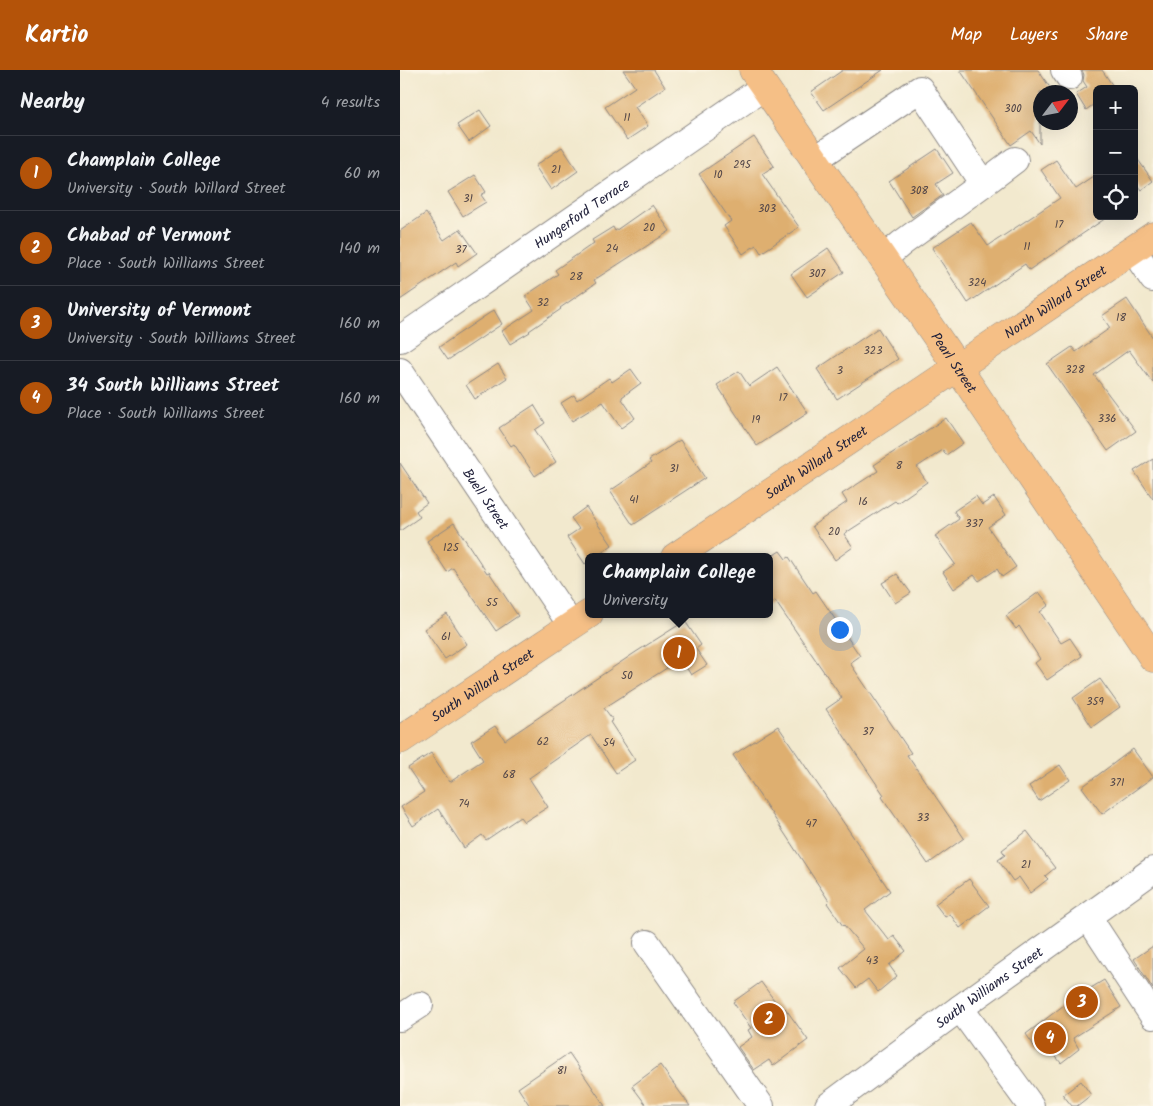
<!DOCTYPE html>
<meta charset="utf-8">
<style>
body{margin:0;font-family:Kalam,sans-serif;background:#20242c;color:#f1f3f6}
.controls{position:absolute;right:15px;top:15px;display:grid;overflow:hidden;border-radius:8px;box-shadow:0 5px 20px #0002}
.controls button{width:45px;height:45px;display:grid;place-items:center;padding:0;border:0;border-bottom:1px solid #363941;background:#171b24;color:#f1f3f6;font:25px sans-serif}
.compass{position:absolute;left:633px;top:15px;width:45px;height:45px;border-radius:50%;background:#171b24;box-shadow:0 5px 20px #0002;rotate:58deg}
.you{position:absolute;left:439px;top:559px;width:18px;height:18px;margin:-12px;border:4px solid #fff;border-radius:50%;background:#1a73e8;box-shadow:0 0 0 8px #1a73e833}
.badge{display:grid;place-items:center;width:32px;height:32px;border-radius:50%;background:#b45309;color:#fff;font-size:16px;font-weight:700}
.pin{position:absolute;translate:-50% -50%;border:2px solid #fff;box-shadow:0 1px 5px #0006}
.popup{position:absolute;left:185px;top:483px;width:188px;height:65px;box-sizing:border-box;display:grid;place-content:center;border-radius:8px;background:#171b24;filter:drop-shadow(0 1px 4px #0005);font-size:16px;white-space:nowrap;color:#9ea1a6}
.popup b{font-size:19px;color:#f1f3f6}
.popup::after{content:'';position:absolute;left:50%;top:100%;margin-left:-10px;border:10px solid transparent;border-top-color:#171b24}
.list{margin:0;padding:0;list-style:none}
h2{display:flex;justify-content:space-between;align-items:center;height:65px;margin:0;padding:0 20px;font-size:21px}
h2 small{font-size:16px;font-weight:400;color:#9ea1a6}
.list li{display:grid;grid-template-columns:32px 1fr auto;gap:15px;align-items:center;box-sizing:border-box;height:75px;padding:0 20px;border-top:1px solid #363941}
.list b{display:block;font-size:19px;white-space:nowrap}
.list p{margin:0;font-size:16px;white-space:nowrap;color:#9ea1a6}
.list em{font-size:16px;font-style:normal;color:#9ea1a6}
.icon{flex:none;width:28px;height:28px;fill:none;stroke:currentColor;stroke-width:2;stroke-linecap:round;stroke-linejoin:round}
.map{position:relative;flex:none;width:753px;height:1036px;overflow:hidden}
header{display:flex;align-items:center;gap:30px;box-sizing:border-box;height:70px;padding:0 25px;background:#b45309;color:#fff}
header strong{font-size:24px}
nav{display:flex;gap:28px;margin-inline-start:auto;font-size:18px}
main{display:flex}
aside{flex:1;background:#171b24}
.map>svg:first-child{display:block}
.building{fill:#deaf6f}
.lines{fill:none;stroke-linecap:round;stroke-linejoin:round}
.minor-casing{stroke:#8a8684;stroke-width:28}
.major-casing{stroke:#8a8684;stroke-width:29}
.minor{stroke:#fff;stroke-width:26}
.major{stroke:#f5bf86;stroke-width:28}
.labels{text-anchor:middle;stroke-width:5;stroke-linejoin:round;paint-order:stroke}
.number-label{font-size:11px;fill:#514548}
.street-label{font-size:14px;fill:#22223b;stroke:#fcf5e5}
</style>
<header>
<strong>Kartio</strong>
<nav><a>Map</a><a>Layers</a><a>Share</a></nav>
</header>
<main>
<aside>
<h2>Nearby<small>4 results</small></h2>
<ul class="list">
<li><span class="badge">1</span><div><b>Champlain College</b><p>University · South Willard Street</p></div><em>60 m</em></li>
<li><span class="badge">2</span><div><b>Chabad of Vermont</b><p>Place · South Williams Street</p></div><em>140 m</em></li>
<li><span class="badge">3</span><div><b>University of Vermont</b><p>University · South Williams Street</p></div><em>160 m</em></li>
<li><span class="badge">4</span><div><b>34 South Williams Street</b><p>Place · South Williams Street</p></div><em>160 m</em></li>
</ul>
</aside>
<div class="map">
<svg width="753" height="1036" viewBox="0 0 753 1036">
<rect width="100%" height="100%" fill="#fcf5e5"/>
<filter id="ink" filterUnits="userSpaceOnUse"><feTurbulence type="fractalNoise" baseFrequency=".02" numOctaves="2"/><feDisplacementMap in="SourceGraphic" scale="10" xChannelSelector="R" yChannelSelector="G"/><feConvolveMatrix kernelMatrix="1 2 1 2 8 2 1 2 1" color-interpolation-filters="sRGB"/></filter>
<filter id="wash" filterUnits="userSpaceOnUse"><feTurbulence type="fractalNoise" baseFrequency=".0096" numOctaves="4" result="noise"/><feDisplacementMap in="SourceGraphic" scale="20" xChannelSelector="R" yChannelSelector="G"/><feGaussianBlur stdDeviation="1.12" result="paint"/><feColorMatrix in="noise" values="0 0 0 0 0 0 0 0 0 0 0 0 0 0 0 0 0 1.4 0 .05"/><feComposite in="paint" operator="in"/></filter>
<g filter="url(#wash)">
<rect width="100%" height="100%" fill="#f2e9ce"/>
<g id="blocks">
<g class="building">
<path d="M 223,0 L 254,0 L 265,17 L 235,37 L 248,56 L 227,70 L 205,37 L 235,17 Z"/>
<path d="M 443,0 L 483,0 L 424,40 L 411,22 Z"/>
<path d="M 560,0 L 638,0 L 653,22 L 640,22 L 640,74 L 631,61 L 611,75 Z"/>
<path d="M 682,0 L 702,0 L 715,19 L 697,19 L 697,32 L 686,40 L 676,24 L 687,17 L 683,11 L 684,5 Z"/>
<path d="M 80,40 L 91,56 L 69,72 L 57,55 Z"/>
<path d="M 354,67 L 374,96 L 362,104 L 399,157 L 361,183 L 356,175 L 343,184 L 324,156 L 331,151 L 299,104 Z"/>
<path d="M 162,77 L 178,101 L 151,120 L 135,96 Z"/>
<path d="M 537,79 L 553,103 L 536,114 L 543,125 L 512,147 L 489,111 Z"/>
<path d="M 734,84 L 753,111 L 741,120 L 734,111 Z"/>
<path d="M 656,90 L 676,119 L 697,105 L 697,146 L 709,146 L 629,200 L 625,194 L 568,233 L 532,178 L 571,152 L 588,176 L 660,128 L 641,100 Z"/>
<path d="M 75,105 L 86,122 L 81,125 L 86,132 L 63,146 L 48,122 Z"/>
<path d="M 252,135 L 270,161 L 194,210 L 196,213 L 160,238 L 161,239 L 129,261 L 130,262 L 110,274 L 102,261 L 134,240 L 125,226 L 158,204 L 155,200 L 194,173 L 192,170 L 213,157 L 215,161 Z"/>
<path d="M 26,143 L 44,170 L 60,159 L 77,183 L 58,196 L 56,192 L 0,230 L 0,161 Z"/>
<path d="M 428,178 L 444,202 L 407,227 L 391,204 Z"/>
<path d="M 727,229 L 753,268 L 753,313 L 729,280 L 694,305 L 736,361 L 708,381 L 647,294 L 672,277 L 676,282 L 710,258 L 702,246 Z"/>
<path d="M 94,240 L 102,254 L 48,290 L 39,277 Z"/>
<path d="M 478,258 L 498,289 L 437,329 L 417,299 Z"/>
<path d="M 98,294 L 107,308 L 75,329 L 66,315 Z"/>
<path d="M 377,297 L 408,343 L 357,376 L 317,315 L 339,301 L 349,316 Z"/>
<path d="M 231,299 L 241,313 L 222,327 L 222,329 L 235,348 L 221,358 L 203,332 L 172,351 L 161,333 L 174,325 L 177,330 L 209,308 L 212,312 Z"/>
<path d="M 134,335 L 145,353 L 135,360 L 156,392 L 135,406 L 114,374 L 111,376 L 99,358 Z"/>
<path d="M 546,348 L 563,373 L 546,385 L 543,380 L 517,397 L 527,412 L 497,433 L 495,431 L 444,464 L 453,477 L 435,490 L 412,456 L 447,432 L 442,424 L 478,401 L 474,395 Z"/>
<path d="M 280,370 L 305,408 L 233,455 L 210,421 L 251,393 L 249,390 Z"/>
<path d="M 753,389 L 753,429 L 734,401 Z"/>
<path d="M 0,393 L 27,433 L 16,441 L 20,447 L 0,461 Z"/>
<path d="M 576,426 L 582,435 L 594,427 L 606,445 L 588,457 L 616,497 L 602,507 L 597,499 L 579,511 L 574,505 L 554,519 L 543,502 L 555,494 L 535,466 L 559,449 L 554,441 Z"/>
<path d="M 186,437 L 212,475 L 196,487 L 189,487 L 189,491 L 185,494 L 167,467 L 179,459 L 171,448 Z"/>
<path d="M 54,453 L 87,503 L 89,502 L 118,546 L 96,561 L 53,498 L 47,502 L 27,471 Z"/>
<path d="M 380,481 L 386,489 L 389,487 L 413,523 L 416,521 L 460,586 L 450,593 L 511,683 L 507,685 L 564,768 L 528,794 L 482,727 L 484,725 L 426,639 L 442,628 L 375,531 L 369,535 L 369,488 Z"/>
<path d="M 497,504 L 511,523 L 495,533 L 482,513 Z"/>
<path d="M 639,522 L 649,535 L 640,542 L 661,573 L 670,568 L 682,586 L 647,610 L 635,593 L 640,589 L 619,556 L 616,559 L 606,546 Z"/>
<path d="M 47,544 L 67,574 L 45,589 L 24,559 Z"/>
<path d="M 285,551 L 301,575 L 296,579 L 307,595 L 291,605 L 281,589 L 204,638 L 213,650 L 210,652 L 235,690 L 216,703 L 191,665 L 129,708 L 148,737 L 124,752 L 120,747 L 86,770 L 82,765 L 64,778 L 38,739 L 13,756 L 1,737 L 24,722 L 8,698 L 31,683 L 50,712 L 83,690 L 71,671 L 95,656 L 105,670 L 236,582 Z"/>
<path d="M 700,609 L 720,637 L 692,657 L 673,628 Z"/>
<path d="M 378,656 L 490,821 L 465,840 L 489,870 L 494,866 L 506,881 L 489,895 L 497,906 L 478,922 L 468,909 L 456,918 L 440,898 L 464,879 L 444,855 L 443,856 L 427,833 L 429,831 L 333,685 Z"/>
<path d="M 733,679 L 753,707 L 702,744 L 682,717 Z"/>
<path d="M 660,695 L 670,710 L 639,731 L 629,716 Z"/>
<path d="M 627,761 L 655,798 L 645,806 L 648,809 L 630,823 L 619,807 L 613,811 L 598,790 L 605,785 L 602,780 Z"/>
<path d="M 569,809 L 589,836 L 560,858 L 550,844 L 545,847 L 535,834 Z"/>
<path d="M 753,876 L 753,919 L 734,889 Z"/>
<path d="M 704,910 L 721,937 L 673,968 L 679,979 L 661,993 L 644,972 L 636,979 L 626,964 L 668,932 Z"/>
<path d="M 361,912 L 382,941 L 385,938 L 408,970 L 373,996 L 369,990 L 354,1000 L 338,977 L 352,967 L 348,960 L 351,958 L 333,932 Z"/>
<path d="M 169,983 L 205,1036 L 130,1036 L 118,1018 Z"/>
<path d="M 260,995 L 290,1036 L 247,1036 L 232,1016 Z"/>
<path d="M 681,1011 L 691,1025 L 677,1036 L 672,1036 L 663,1025 Z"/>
</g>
</g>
</g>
<g filter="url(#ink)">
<use href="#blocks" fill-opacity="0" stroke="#8a8684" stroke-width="1"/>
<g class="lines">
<defs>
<g id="minor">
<path d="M 664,0 L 669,7"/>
<path d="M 414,90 L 520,19 L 583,114 L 502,173 L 483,189"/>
<path d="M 583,114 L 615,90"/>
<path d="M 733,180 L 753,209"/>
<path id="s1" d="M 0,269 L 364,17"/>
<path id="s2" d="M 0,301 L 171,555"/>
<path d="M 688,847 L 753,946"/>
<path d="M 247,873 L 361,1036"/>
<path d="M 560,938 L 631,1036"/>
<path d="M 0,948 L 20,935"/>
<path id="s3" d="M 428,1036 L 560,938 L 753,800"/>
</g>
<g id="major">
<path id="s4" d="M 353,0 L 543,276 L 753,588"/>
<path id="s5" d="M 275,487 L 753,166"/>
<path id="s6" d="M 0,670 L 189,544"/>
</g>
</defs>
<use href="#minor" class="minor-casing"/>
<use href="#major" class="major-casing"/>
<use href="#minor" class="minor"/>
<use href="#major" class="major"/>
</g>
</g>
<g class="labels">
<g class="number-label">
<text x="613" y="42">300</text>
<text x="227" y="51">11</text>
<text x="342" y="98">295</text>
<text x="156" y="103">21</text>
<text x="318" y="108">10</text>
<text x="519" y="124">308</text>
<text x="68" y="132">31</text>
<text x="367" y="142">303</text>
<text x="659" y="158">17</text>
<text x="249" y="161">20</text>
<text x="627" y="180">11</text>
<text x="212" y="182">24</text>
<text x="61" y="183">37</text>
<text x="417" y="207">307</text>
<text x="176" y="210">28</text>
<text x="577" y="216">324</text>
<text x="143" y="236">32</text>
<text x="721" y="251">18</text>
<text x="473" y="284">323</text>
<text x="675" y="303">328</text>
<text x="440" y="304">3</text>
<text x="383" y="331">17</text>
<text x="707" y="352">336</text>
<text x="356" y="353">19</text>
<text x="499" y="399">8</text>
<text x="274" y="402">31</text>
<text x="234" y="433">41</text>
<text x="463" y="435">16</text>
<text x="574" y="457">337</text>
<text x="434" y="465">20</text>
<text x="51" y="481">125</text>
<text x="92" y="536">55</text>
<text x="46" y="570">61</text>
<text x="227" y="609">50</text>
<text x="695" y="635">359</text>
<text x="468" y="665">37</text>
<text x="143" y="675">62</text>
<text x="209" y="676">54</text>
<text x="109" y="708">68</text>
<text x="717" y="716">371</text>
<text x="64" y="737">74</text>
<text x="523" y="751">33</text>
<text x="411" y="757">47</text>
<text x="626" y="798">21</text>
<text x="472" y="894">43</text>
<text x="162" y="1004">81</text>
</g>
<g class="street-label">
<text dy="5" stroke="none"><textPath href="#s1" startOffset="221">Hungerford Terrace</textPath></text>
<text dy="5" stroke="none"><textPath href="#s5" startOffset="458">North Willard Street</textPath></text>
<text dy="5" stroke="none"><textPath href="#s4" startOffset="355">Pearl Street</textPath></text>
<text dy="5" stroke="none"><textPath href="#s5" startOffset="170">South Willard Street</textPath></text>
<text dy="5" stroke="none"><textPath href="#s2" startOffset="154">Buell Street</textPath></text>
<text dy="5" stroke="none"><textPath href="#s6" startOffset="99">South Willard Street</textPath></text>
<text dy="5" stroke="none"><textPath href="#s3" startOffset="200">South Williams Street</textPath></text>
</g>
</g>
</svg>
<div class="controls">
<button>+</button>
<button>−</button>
<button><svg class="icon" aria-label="locate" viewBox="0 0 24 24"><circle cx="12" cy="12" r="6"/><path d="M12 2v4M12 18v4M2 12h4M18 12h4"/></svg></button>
</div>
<svg class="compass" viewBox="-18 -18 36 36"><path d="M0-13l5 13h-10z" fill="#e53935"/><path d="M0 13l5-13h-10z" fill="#9ea1a6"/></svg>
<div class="you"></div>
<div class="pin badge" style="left:279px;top:583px">1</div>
<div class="popup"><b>Champlain College</b>University</div>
<div class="pin badge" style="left:369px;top:949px">2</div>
<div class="pin badge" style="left:682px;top:932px">3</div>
<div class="pin badge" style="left:650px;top:968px">4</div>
</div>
</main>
